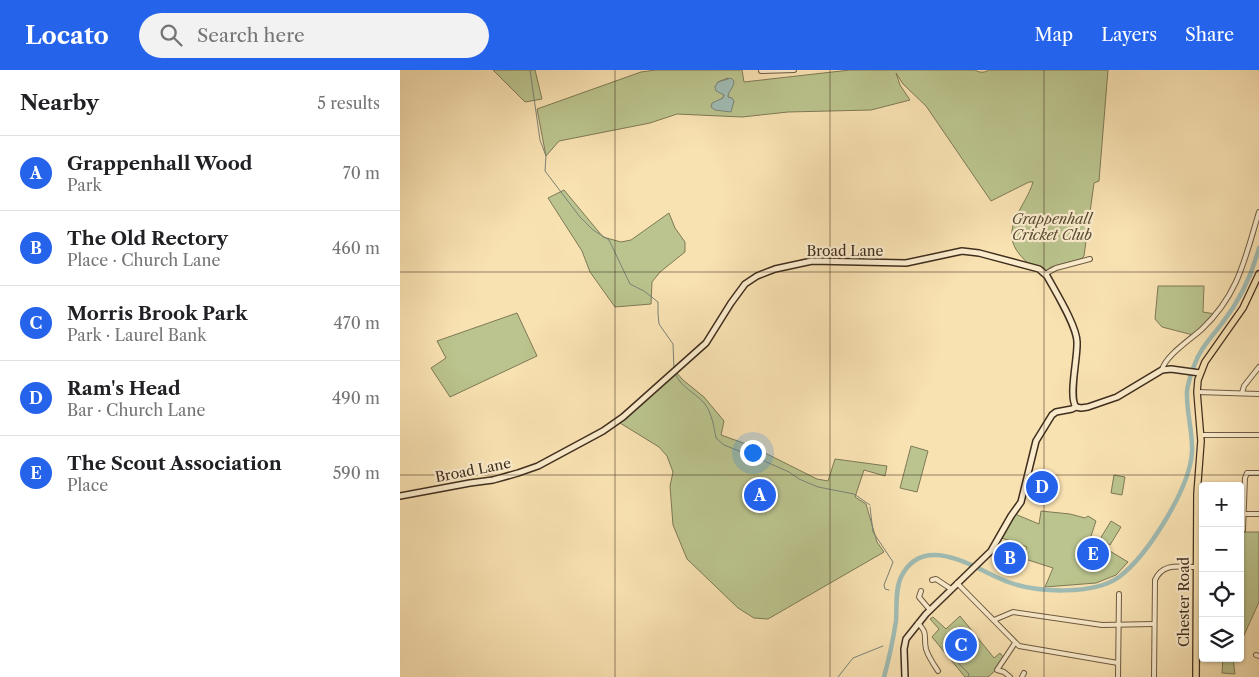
<!DOCTYPE html>
<meta charset="utf-8">
<style>
body{margin:0;font-family:"Libre Caslon Text",serif;background:#f2f2f2;color:#202124}
.controls{position:absolute;right:15px;bottom:15px;display:grid;overflow:hidden;border-radius:5px;box-shadow:0 1px 4px #0004}
.controls button{width:45px;height:45px;display:grid;place-items:center;padding:0;border:0;border-bottom:1px solid #e0e0e0;background:#fff;color:#202124;font:25px sans-serif}
.you{position:absolute;left:352px;top:382px;width:18px;height:18px;margin:-12px;border:4px solid #fff;border-radius:50%;background:#1a73e8;box-shadow:0 0 0 8px #1a73e833}
.badge{display:grid;place-items:center;width:32px;height:32px;border-radius:50%;background:#2563eb;color:#fff;font-size:16px;font-weight:700}
.pin{position:absolute;translate:-50% -50%;border:2px solid #fff;box-shadow:0 1px 5px #0006}
.list{margin:0;padding:0;list-style:none}
h2{display:flex;justify-content:space-between;align-items:center;height:65px;margin:0;padding:0 20px;font-size:21px}
h2 small{font-size:16px;font-weight:400;color:#757577}
.list li{display:grid;grid-template-columns:32px 1fr auto;gap:15px;align-items:center;box-sizing:border-box;height:75px;padding:0 20px;border-top:1px solid #e0e0e0}
.list b{display:block;font-size:19px;white-space:nowrap}
.list p{margin:0;font-size:16px;white-space:nowrap;color:#757577}
.list em{font-size:16px;font-style:normal;color:#757577}
.icon{flex:none;width:28px;height:28px;fill:none;stroke:currentColor;stroke-width:2;stroke-linecap:round;stroke-linejoin:round}
.map{position:relative;flex:none;width:859px;height:607px;overflow:hidden}
header{display:flex;align-items:center;gap:30px;box-sizing:border-box;height:70px;padding:0 25px;background:#2563eb;color:#fff}
header strong{font-size:24px}
nav{display:flex;gap:28px;margin-inline-start:auto;font-size:18px}
.search{width:350px;height:45px;background:#f2f2f2;display:flex;align-items:center;gap:12px;box-sizing:border-box;padding:0 18px;border-radius:28px;color:#757577;font-size:19px}
main{display:flex}
aside{flex:1;background:#fff}
.map>svg:first-child{display:block}
.green{fill:#bbc48e;stroke:#7e7956;fill-rule:evenodd}
.water{fill:#a0bcb4;stroke:#7a8378}
.lines{fill:none;stroke-linecap:round;stroke-linejoin:round}
.stream{stroke:#7a8378;stroke-width:1}
.canal{stroke:#a0bcb4;stroke-width:4.5}
.street-casing{stroke:#6e5b43;stroke-width:6}
.secondary-casing{stroke:#402e1e;stroke-width:8}
.primary-casing{stroke:#402e1e;stroke-width:8}
.street{stroke:#fbeccd;stroke-width:4}
.secondary{stroke:#fbeccd;stroke-width:5}
.primary{stroke:#f9e2b2;stroke-width:5.5}
.grid{fill:none;stroke:#402e1e;stroke-width:1;stroke-opacity:0.55}
.labels{text-anchor:middle;stroke-width:4.5;stroke-linejoin:round;paint-order:stroke}
.park-label{font-size:14px;font-style:italic;fill:#594c34;stroke:#fbeccd}
.street-label{font-size:14px;fill:#402e1e;stroke:#fbeccd}
</style>
<header>
<strong>Locato</strong>
<div class="search"><svg class="icon" aria-label="search" viewBox="0 0 24 24"><circle cx="10" cy="10" r="6"/><path d="M15 15l6 6"/></svg>Search here</div>
<nav><a>Map</a><a>Layers</a><a>Share</a></nav>
</header>
<main>
<aside>
<h2>Nearby<small>5 results</small></h2>
<ul class="list">
<li><span class="badge">A</span><div><b>Grappenhall Wood</b><p>Park</p></div><em>70 m</em></li>
<li><span class="badge">B</span><div><b>The Old Rectory</b><p>Place · Church Lane</p></div><em>460 m</em></li>
<li><span class="badge">C</span><div><b>Morris Brook Park</b><p>Park · Laurel Bank</p></div><em>470 m</em></li>
<li><span class="badge">D</span><div><b>Ram's Head</b><p>Bar · Church Lane</p></div><em>490 m</em></li>
<li><span class="badge">E</span><div><b>The Scout Association</b><p>Place</p></div><em>590 m</em></li>
</ul>
</aside>
<div class="map">
<svg width="859" height="607" viewBox="0 0 859 607">
<rect width="100%" height="100%" fill="#f9e2b2"/>
<filter id="stains"><feTurbulence type="fractalNoise" baseFrequency=".004" numOctaves="4"/><feColorMatrix values="0 0 0 0 .2 0 0 0 0 .09 0 0 0 0 .02 0 0 0 .5 -.17"/></filter>
<radialGradient id="worn" r=".72"><stop offset=".6" stop-color="#630" stop-opacity="0"/><stop offset="1" stop-color="#630" stop-opacity=".3"/></radialGradient>
<g class="green">
<path d="M 93,0 L 135,0 L 142,29 L 125,32 Z"/>
<path d="M 256,0 L 342,0 L 344,12 L 450,0 L 575,0 C 580,3 584,3 589,0 L 708,0 L 699,111 L 694,113 L 684,186 L 681,189 L 651,197 L 646,201 C 640,197 634,196 628,193 C 625,191 622,187 620,185 C 598,159 626,137 633,112 L 629,112 L 591,131 L 526,36 L 503,14 L 496,3 L 500,15 L 510,30 L 471,40 L 388,42 L 342,47 L 277,44 L 250,53 L 159,71 L 146,86 L 137,39 L 241,2 ZM 328,8 L 328,28 L 319,30 L 323,28 L 324,24 L 315,17 L 318,12 Z"/>
<path d="M 164,120 L 203,167 L 221,172 L 231,170 L 269,143 L 275,158 L 285,172 L 285,182 L 260,202 L 252,212 L 251,234 L 215,237 L 190,202 L 182,181 L 148,128 Z"/>
<path d="M 758,216 L 804,216 L 803,242 L 815,244 L 793,265 L 762,257 L 755,249 Z"/>
<path d="M 117,243 L 137,286 L 50,327 L 31,298 L 46,288 L 37,271 Z"/>
<path d="M 276,302 L 283,310 L 304,327 L 324,351 L 321,365 L 349,375 L 417,409 L 428,411 L 435,389 L 487,396 L 485,406 L 464,400 L 455,427 L 466,434 L 477,472 L 484,482 L 368,549 L 354,548 L 338,538 L 287,489 L 273,455 L 270,416 L 273,402 L 267,386 L 259,377 L 220,353 Z"/>
<path d="M 511,376 L 528,381 L 517,422 L 500,418 Z"/>
<path d="M 714,405 L 725,407 L 722,425 L 711,423 Z"/>
<path d="M 641,441 L 670,444 L 685,448 L 688,446 L 696,451 L 690,469 L 728,492 L 716,505 L 696,513 L 645,517 L 653,498 L 622,488 L 627,477 L 602,468 L 615,444 L 639,454 Z"/>
<path d="M 711,451 L 721,457 L 710,475 L 700,469 Z"/>
<path d="M 840,462 L 859,462 L 859,532 L 840,574 Z"/>
<path d="M 560,546 L 594,588 L 600,583 L 603,587 L 596,600 L 588,607 L 565,607 L 532,567 L 539,559 L 530,549 L 533,547 L 546,559 Z"/>
<path d="M 823,588 L 833,588 L 835,604 L 822,603 Z"/>
</g>
<path class="water" d="M 331,8 L 334,11 C 334,18 328,21 328,27 L 332,28 L 334,31 L 331,42 L 315,40 L 311,37 L 312,33 L 323,28 L 324,25 L 316,21 L 315,17 L 318,12 Z"/>
<g class="lines">
<g class="stream">
<path d="M 130,0 L 140,70 L 146,86 L 145,101 L 180,147 L 193,160 L 209,170 L 230,214 L 244,221 L 258,232 L 258,244 L 259,254 L 273,274 L 274,299"/>
<path d="M 275,303 C 280,317 296,323 305,334 C 312,344 314,357 316,368 L 324,375 L 362,390 L 389,402 L 399,409 L 418,417 L 454,424 L 470,435"/>
<path d="M 470,437 L 473,462 L 493,492 L 484,515 L 485,519 L 489,520"/>
<path d="M 543,577 L 569,604 L 568,607"/>
<path d="M 438,607 L 453,588 L 483,576"/>
</g>
<path class="canal" d="M 484,607 C 489,589 493,570 496,551 C 497,537 495,520 501,507 C 524,460 578,501 608,512 C 637,523 694,525 719,507 C 748,485 790,418 792,382 C 793,362 786,341 787,321 C 788,313 791,304 794,296 C 800,278 812,267 823,252 C 840,230 852,204 859,178"/>
<defs>
<g id="street">
<path d="M 361,1 L 394,0"/>
<path d="M 645,204 L 656,198 L 690,189"/>
<path d="M 762,300 C 765,286 791,269 802,259 C 839,224 845,188 859,142"/>
<path d="M 797,322 L 859,324"/>
<path d="M 842,323 L 844,316 L 859,297"/>
<path d="M 801,365 L 859,365"/>
<path d="M 840,444 L 859,444"/>
<path d="M 843,460 L 845,408 L 847,403 L 859,403"/>
<path d="M 532,510 L 536,509 L 551,519"/>
<path d="M 557,513 L 619,576 L 718,593"/>
<path d="M 521,521 L 519,527 L 530,540"/>
<path d="M 594,550 L 613,542 L 702,555 L 754,554"/>
<path d="M 518,553 C 529,565 523,566 526,579 C 528,586 534,595 538,601"/>
<path d="M 856,585 L 859,586"/>
<path d="M 610,607 L 604,602 L 597,600 L 615,573"/>
<path d="M 622,607 L 624,603"/>
<path d="M 718,607 L 719,524"/>
<path d="M 754,607 L 755,510 C 763,492 780,497 797,497"/>
</g>
<g id="secondary">
<path d="M 0,426 L 70,413 L 93,410 L 118,403 L 138,396 L 203,361 L 223,347 L 306,273 L 331,233 L 345,214 L 357,206 L 375,199 L 412,191 L 506,193 L 562,181 L 579,183 L 639,199 L 647,206 C 655,221 677,256 677,272 C 678,287 668,327 676,337"/>
<path d="M 505,607 L 504,579 L 506,569 L 526,544 L 591,481 L 611,446 L 621,432 L 636,371 L 652,345 L 656,342 L 672,339 L 676,337 L 681,338 L 688,337 L 717,327 L 762,300 L 771,299 L 800,303"/>
</g>
<path id="primary" d="M 796,607 L 797,424 L 801,371 L 797,322 L 798,310 L 805,292 L 843,238 L 859,204"/>
</defs>
<use href="#street" class="street-casing"/>
<use href="#secondary" class="secondary-casing"/>
<use href="#primary" class="primary-casing"/>
<use href="#street" class="street"/>
<use href="#secondary" class="secondary"/>
<use href="#primary" class="primary"/>
</g>
<path class="grid" d="M 215,0 L 215,607M 430,0 L 430,607M 644,0 L 644,607M 0,202 L 859,202M 0,405 L 859,405"/>
<g class="labels">
<g class="park-label">
<text x="652" y="154">Grappenhall<tspan x="652" dy="16">Cricket Club</tspan></text>
</g>
<g class="street-label">
<text x="445" y="186">Broad Lane</text>
<text transform="translate(73 400) rotate(-11)" y="5">Broad Lane</text>
<text transform="translate(784 532) rotate(-90)" y="5">Chester Road</text>
</g>
</g>
<rect width="100%" height="100%" filter="url(#stains)"/>
<rect width="100%" height="100%" fill="url(#worn)"/>
</svg>
<div class="controls">
<button>+</button>
<button>−</button>
<button><svg class="icon" aria-label="locate" viewBox="0 0 24 24"><circle cx="12" cy="12" r="6"/><path d="M12 2v4M12 18v4M2 12h4M18 12h4"/></svg></button>
<button><svg class="icon" aria-label="layers" viewBox="0 0 24 24"><path d="M12 4l9 5-9 5-9-5zM3 14l9 5 9-5"/></svg></button>
</div>
<div class="you"></div>
<div class="pin badge" style="left:360px;top:425px">A</div>
<div class="pin badge" style="left:610px;top:488px">B</div>
<div class="pin badge" style="left:561px;top:575px">C</div>
<div class="pin badge" style="left:642px;top:417px">D</div>
<div class="pin badge" style="left:693px;top:484px">E</div>
</div>
</main>
